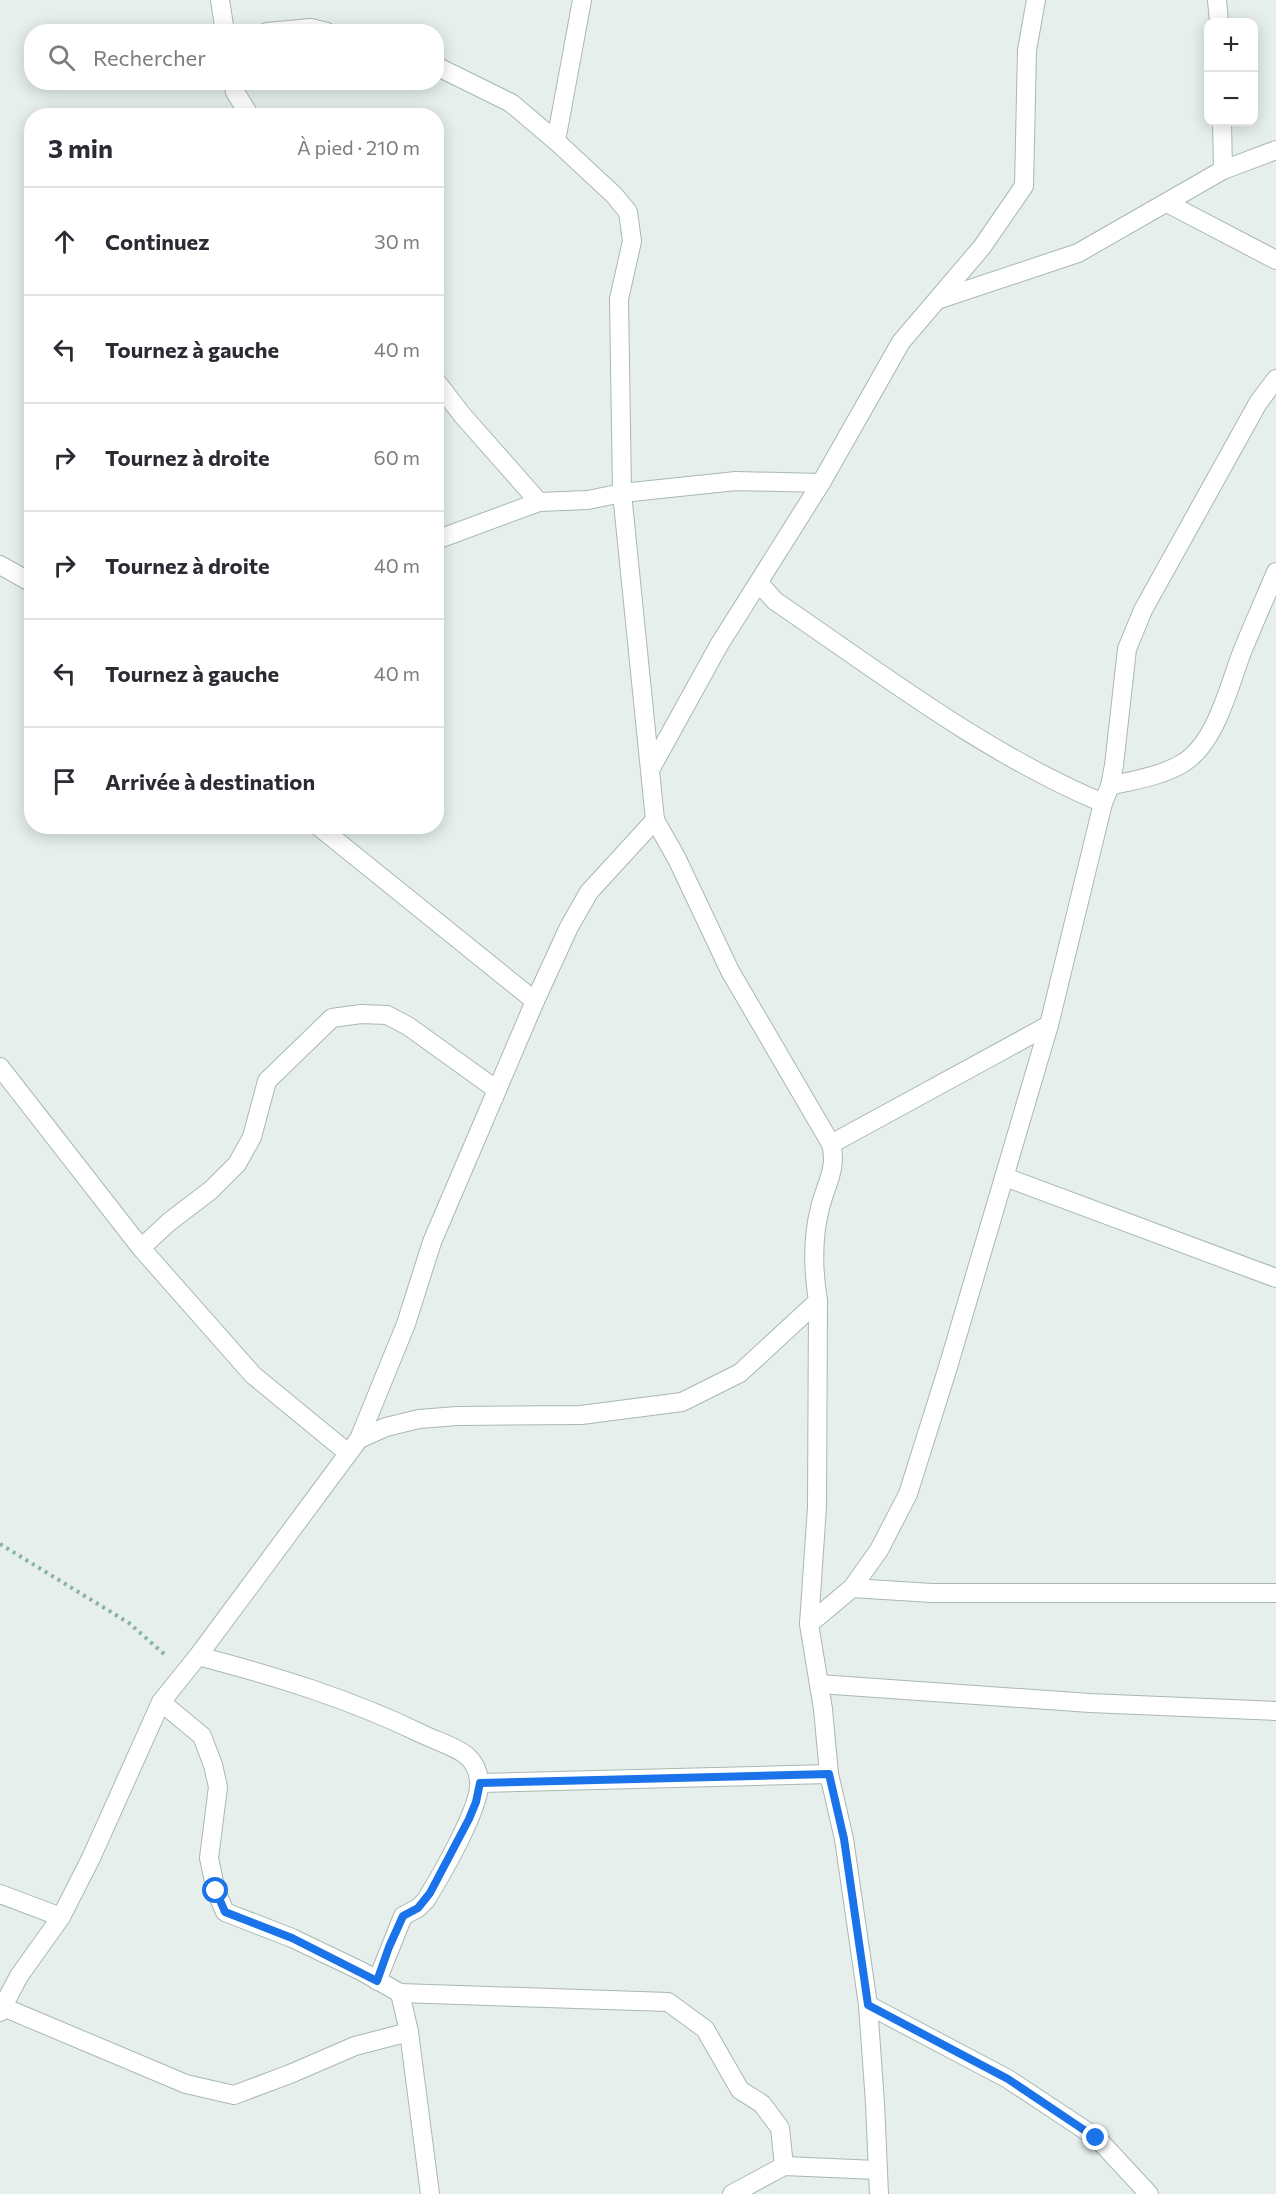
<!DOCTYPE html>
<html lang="fr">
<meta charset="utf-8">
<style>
body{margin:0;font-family:Commissioner,sans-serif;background:#f7f7f7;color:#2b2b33}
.controls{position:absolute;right:18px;top:18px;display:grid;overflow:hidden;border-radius:12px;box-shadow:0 3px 15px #0003}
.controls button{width:54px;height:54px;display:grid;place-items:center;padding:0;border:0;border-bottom:2px solid #e1e1e2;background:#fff;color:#2b2b33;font:30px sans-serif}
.stop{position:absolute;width:18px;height:18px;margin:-14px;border:4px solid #1a73e8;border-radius:50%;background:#fff}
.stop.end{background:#1a73e8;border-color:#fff;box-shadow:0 2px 6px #0008}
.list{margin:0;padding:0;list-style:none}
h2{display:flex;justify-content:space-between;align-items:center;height:78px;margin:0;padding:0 24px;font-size:26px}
h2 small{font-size:20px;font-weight:400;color:#7c7c81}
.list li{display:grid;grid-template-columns:39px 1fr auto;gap:18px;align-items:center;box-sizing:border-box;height:108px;padding:0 24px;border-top:2px solid #e1e1e2}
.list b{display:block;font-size:22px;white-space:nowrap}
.list em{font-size:20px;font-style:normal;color:#7c7c81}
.icon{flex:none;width:33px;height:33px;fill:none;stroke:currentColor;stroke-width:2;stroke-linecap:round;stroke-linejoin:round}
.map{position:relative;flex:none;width:1276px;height:2194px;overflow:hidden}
.search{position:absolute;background:#fff;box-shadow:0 3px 15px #0003;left:24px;top:24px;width:420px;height:66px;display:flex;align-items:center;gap:15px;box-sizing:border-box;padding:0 21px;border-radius:24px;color:#7c7c81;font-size:22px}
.panel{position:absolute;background:#fff;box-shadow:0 3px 15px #0003;left:24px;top:108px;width:420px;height:726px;border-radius:24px}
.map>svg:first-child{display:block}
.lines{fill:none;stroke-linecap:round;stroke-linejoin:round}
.minor-casing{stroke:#a8b8b2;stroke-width:20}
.path{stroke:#86b3a5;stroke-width:4;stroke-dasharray:3 4.5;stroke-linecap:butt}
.minor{stroke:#fff;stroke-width:18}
.route{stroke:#1a73e8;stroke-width:8}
</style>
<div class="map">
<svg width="1276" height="2194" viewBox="0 0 1276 2194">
<rect width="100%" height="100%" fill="#e6efeb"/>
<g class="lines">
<defs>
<g id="minor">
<path d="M 220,0 L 225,32"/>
<path d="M 582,0 L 556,141 L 614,195 L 628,212 L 632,241 L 619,299 L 622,493 L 655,820 L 677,859 L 730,971 L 831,1144 C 838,1168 825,1186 820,1208 C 812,1239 813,1270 818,1301 L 817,1507 L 809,1624 L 823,1709 L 829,1774 L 844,1839 L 868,2005 L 1008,2079 L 1097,2138 L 1149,2194"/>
<path d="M 1217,0 L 1219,22"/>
<path d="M 267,32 L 311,28 L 327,32"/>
<path d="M 436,66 L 511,103 L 556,141"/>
<path d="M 233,82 L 235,92 L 250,116"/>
<path d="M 1222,122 L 1223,170"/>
<path d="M 1167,203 L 1276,260"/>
<path d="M 937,300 L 1078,253 L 1223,170 L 1276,150"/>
<path d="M 436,381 L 463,416 L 539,502"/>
<path d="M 436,540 L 539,502 L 588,500 L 622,493 L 736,481 L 821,483"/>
<path d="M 0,565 L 32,583"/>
<path d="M 759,583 L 775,601 C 881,673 984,753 1103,803"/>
<path d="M 650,770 L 719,645 L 821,483 L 901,342 L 982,247 L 1024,186 L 1027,50 L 1036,0"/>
<path d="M 1110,786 C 1134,780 1162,776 1183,763 C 1216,743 1229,686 1242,652 C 1253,625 1265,598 1276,572"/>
<path d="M 318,826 L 535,1001"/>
<path d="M 0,1067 L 141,1248 L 253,1375 L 348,1453"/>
<path d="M 831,1144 L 1049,1025"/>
<path d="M 1005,1177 L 1276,1278"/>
<path d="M 141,1248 L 169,1222 L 211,1190 L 237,1164 L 252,1137 L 267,1081 L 332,1018 L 361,1014 L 387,1015 L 408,1026 L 497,1090"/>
<path d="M 359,1439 L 406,1324 L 432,1242 L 535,1001 L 569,927 L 589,892 L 655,820"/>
<path d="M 852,1588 L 932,1593 L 1276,1593"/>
<path d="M 809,1624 L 852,1588 L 879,1550 L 908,1494 L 948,1367 L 1049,1025 L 1103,803 L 1110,786 L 1114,765 L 1127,649 L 1143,610 L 1258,403 L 1276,379"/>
<path d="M 198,1656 C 275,1676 350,1699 422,1734 C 436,1741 455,1746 467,1756 C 475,1763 478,1770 479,1780 C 483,1804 440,1877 426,1900 L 418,1908 L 403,1916 L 377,1981"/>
<path d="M 819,1684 L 1090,1703 L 1276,1711"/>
<path d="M 161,1702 L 202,1736 L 213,1765 L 218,1787 L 209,1858 L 216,1891 L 225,1912 L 292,1938 L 361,1971 L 400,1993 L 409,2032 L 430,2194"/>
<path d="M 480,1783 L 829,1774"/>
<path d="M 0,1894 L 61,1917"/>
<path d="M 400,1993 L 668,2002 L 705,2029 L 740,2090 L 762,2104 L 780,2128 L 784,2166"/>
<path d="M 868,2005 L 875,2103 L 879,2194"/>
<path d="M 3,2007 L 186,2084 L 234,2095 L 290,2074 L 355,2046 L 409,2032"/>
<path d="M 0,2012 L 19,1976 L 61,1917 L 91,1858 L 161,1702 L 198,1656 L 359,1439 L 386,1427 L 419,1419 L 457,1416 L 581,1415 L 682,1402 L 740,1373 L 818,1301"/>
<path d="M 732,2194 L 784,2166 L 877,2170"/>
</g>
</defs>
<use href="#minor" class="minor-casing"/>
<path class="path" d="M 0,1544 L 129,1623 L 164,1654"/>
<use href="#minor" class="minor"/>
</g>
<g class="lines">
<path class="route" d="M 216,1891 L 225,1912 L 292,1938 L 377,1981 L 389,1947 L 403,1916 L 418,1908 L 430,1893 L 469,1819 L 476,1802 L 480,1783 L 829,1774 L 844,1839 L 868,2005 L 1008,2079 L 1096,2138"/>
</g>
</svg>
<div class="controls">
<button>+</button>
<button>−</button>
</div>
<div class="stop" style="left:216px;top:1891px"></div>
<div class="stop end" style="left:1096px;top:2138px"></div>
<div class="search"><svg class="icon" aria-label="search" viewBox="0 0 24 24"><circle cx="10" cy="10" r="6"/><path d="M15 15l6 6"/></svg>Rechercher</div>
<section class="panel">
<h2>3 min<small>À pied · 210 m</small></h2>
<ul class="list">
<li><svg class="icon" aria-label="ahead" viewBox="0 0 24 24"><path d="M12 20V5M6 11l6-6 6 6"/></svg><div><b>Continuez</b></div><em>30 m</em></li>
<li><svg class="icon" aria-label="left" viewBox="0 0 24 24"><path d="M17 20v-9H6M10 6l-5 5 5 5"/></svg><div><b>Tournez à gauche</b></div><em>40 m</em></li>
<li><svg class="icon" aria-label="right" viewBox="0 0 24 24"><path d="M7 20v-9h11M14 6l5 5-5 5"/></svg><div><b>Tournez à droite</b></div><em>60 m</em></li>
<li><svg class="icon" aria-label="right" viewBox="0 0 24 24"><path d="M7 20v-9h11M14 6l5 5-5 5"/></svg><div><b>Tournez à droite</b></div><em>40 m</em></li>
<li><svg class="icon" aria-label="left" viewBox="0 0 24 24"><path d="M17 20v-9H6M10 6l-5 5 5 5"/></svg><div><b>Tournez à gauche</b></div><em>40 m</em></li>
<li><svg class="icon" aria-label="arrive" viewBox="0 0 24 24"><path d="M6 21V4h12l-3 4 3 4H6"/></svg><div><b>Arrivée à destination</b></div></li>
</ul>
</section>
</div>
